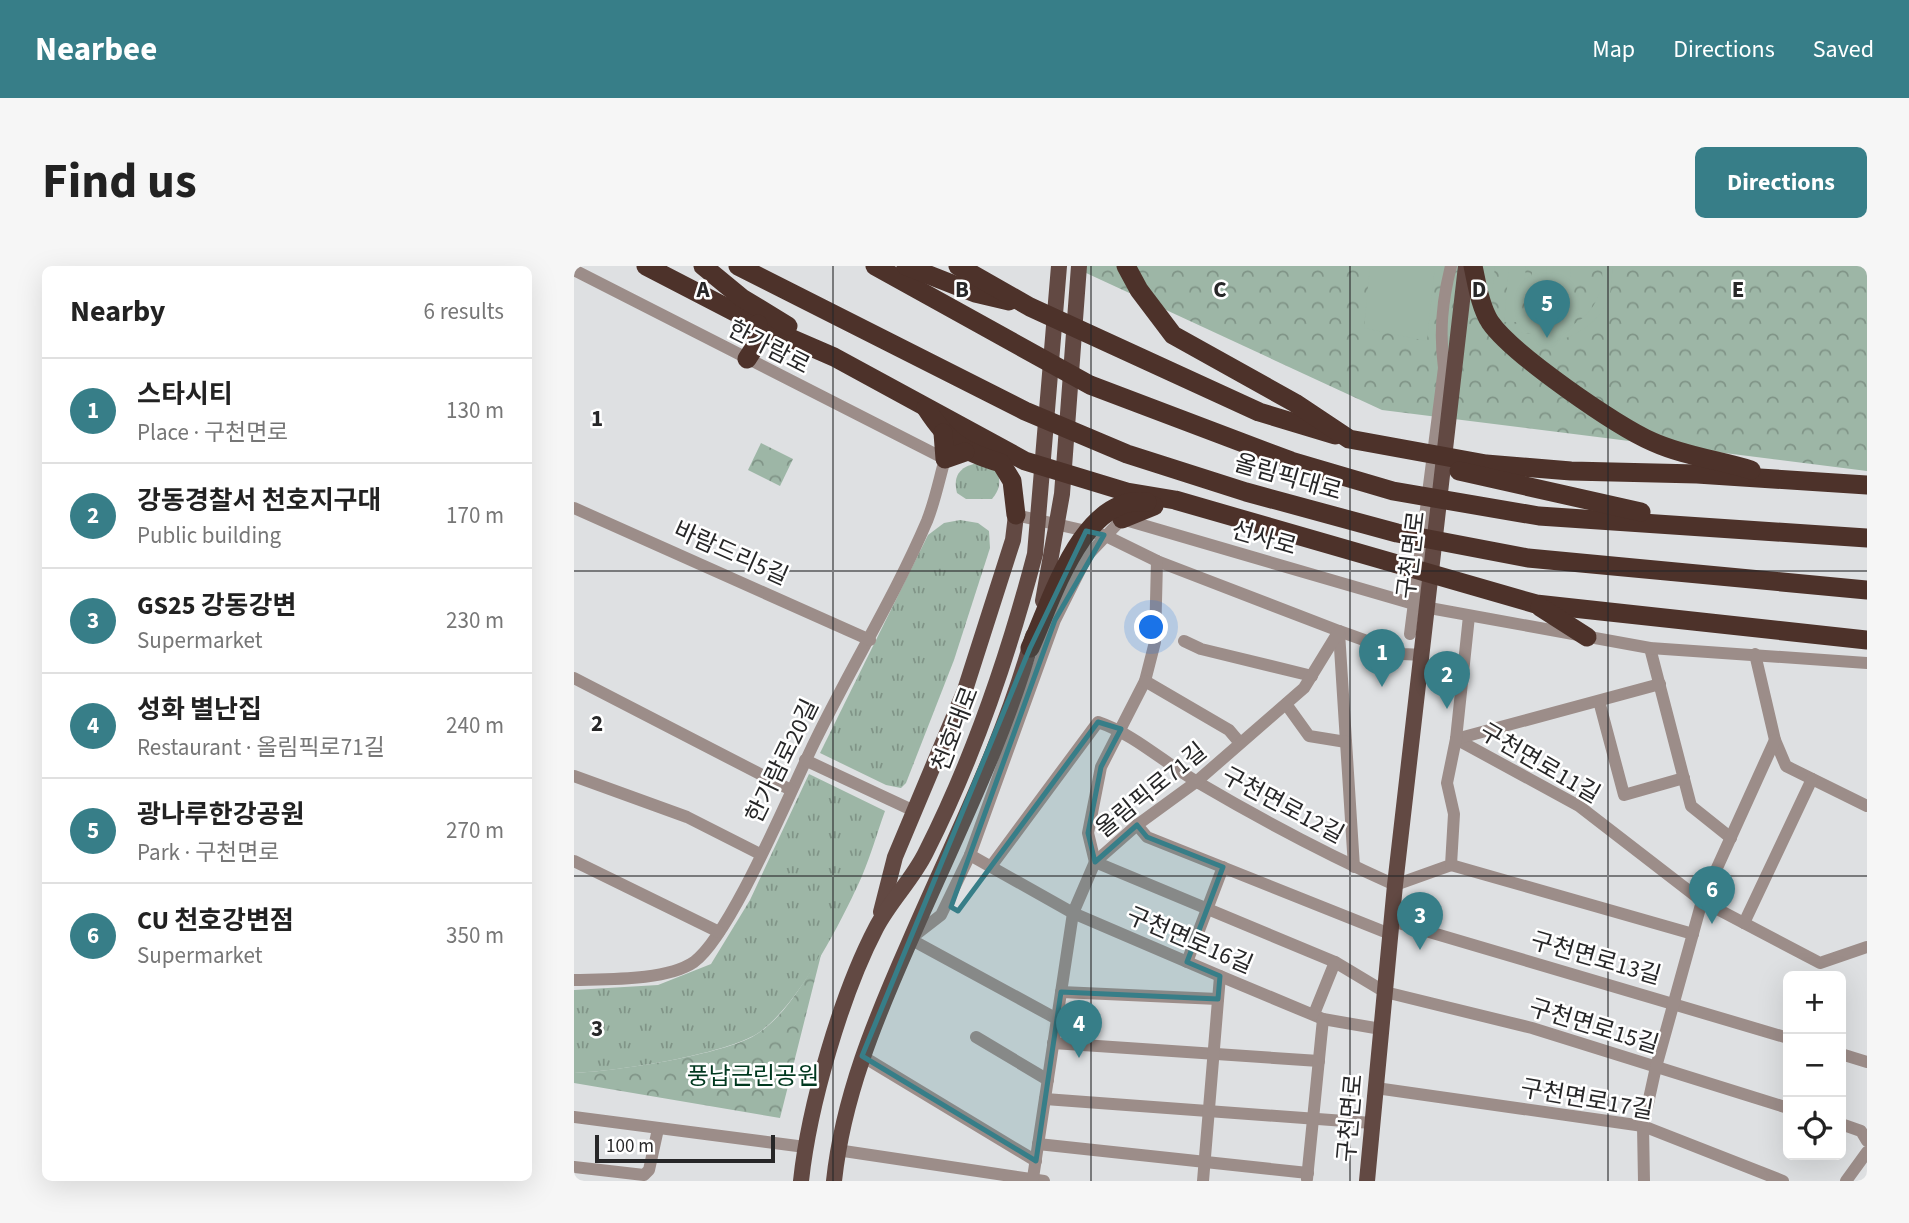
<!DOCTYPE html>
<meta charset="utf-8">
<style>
body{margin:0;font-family:"Source Sans 3","Noto Sans KR",sans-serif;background:#f6f6f6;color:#222}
.controls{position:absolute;right:21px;bottom:21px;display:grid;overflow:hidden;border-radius:10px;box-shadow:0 7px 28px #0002}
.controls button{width:63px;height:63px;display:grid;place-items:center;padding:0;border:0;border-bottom:2px solid #e0e0e0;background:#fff;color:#222;font:35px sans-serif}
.scale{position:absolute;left:21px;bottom:18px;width:180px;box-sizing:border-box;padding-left:7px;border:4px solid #272728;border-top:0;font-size:19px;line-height:24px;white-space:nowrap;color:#272728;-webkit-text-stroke:5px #fff;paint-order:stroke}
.you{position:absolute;left:578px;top:362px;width:24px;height:24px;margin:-18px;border:5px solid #fff;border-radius:50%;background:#1a73e8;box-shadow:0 0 0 10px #1a73e833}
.badge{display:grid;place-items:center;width:46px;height:46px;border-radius:50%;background:#377e88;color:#fff;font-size:23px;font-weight:700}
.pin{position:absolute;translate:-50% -58px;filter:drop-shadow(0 2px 4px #0008)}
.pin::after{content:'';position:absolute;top:37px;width:24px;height:21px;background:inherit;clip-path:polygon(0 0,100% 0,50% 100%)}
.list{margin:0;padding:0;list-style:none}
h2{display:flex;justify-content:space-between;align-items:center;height:91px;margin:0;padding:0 28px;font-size:30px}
h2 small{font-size:23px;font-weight:400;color:#767676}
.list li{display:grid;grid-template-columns:46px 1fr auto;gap:21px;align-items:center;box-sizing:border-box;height:105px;padding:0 28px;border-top:2px solid #e0e0e0}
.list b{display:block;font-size:26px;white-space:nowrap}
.list p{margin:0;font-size:23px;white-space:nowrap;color:#767676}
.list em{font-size:23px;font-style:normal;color:#767676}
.icon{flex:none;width:38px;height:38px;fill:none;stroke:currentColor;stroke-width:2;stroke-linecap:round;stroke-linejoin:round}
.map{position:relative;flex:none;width:1293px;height:915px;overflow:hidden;border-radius:10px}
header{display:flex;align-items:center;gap:42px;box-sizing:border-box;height:98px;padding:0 35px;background:#377e88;color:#fff}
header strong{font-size:33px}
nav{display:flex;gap:38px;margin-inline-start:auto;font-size:24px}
.intro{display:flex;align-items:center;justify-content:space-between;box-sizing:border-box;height:168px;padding:0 42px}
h1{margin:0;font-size:49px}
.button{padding:18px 32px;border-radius:10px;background:#377e88;color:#fff;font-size:24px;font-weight:700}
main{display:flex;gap:42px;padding:0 42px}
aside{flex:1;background:#fff;border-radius:10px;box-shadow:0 7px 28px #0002}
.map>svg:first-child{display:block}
.grass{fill:url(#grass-tufts)}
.park{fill:url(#park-crowns)}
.garden{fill:#9db6a6}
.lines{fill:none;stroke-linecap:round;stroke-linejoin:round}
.minor{stroke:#9c8d89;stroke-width:12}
.major{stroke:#624943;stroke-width:16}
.highway{stroke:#4d322a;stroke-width:19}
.marked{fill:#377e88;fill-opacity:0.2;stroke:#377e88;stroke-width:5;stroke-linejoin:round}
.grid{fill:none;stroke:#272728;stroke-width:2;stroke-opacity:0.55}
.labels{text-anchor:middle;stroke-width:5;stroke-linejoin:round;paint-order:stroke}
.street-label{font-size:24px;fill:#272728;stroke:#fff}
.park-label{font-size:24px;fill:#00381f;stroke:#fff}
.grid-label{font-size:23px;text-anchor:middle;font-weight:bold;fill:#272728;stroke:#fff;stroke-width:5;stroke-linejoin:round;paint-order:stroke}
</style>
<header>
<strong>Nearbee</strong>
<nav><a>Map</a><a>Directions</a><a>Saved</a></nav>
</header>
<div class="intro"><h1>Find us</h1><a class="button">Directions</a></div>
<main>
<aside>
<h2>Nearby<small>6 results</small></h2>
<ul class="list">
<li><span class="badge">1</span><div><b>스타시티</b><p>Place · 구천면로</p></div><em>130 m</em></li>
<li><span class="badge">2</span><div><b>강동경찰서 천호지구대</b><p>Public building</p></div><em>170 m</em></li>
<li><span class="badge">3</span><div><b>GS25 강동강변</b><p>Supermarket</p></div><em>230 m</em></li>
<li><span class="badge">4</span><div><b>성화 별난집</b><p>Restaurant · 올림픽로71길</p></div><em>240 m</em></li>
<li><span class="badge">5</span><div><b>광나루한강공원</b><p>Park · 구천면로</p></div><em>270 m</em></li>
<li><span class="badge">6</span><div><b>CU 천호강변점</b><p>Supermarket</p></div><em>350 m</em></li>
</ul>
</aside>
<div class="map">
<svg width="1293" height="915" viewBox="0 0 1293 915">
<defs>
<pattern id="grass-tufts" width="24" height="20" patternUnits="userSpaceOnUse" patternTransform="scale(1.75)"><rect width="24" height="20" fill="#9db6a6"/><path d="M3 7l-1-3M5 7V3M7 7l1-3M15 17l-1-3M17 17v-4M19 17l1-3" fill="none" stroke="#809487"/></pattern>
<pattern id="park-crowns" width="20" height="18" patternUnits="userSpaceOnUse" patternTransform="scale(1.75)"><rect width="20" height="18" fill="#9db6a6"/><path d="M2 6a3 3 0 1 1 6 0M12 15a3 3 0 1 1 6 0" fill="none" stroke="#809487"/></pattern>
</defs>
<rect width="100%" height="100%" fill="#dee0e2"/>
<g class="grass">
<path d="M 406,197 L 423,205 C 427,216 426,223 418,233 L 392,233 L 383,227 C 378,208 388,199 406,197 Z"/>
<path d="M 386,254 L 404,257 L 415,265 L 416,282 L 380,394 L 332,517 L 327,522 L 312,519 L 246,487 L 354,269 L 370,257 Z"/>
<path d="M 235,508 L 311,545 C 303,567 297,589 288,610 C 269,653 219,751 177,771 C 139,790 44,805 0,807 L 0,724 L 84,719 L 137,698 L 176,634 Z"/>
</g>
<g class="park">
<path d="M 497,0 L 1293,0 L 1293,205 L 808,144 Z"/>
<path d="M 187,177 L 219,193 L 206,220 L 174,204 Z"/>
<path d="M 248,685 L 206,852 L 0,817 L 0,807 C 42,805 141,790 178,771 C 208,755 232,714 248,685 Z"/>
</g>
<g class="garden">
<path d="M 796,0 L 861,0 L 853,75 L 790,62 Z"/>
<path d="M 909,0 L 921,0 L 916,47 L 926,62 C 940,65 959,70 974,68 C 1006,62 1031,38 1028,4 L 1004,0 L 1039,0 C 1037,12 1038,27 1033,37 C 1010,85 914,99 906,38 C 905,26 908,12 909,0 Z"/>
<path d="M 935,0 L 952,0 L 947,56 L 930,56 Z"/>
<path d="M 958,0 L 973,0 L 972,11 L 976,15 L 980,0 L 997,0 L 995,22 L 983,30 L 968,29 L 958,17 Z"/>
</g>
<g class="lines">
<g class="minor">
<path d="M 0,4 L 371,193 C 365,214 361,235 353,255 C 321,330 278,399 242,473 C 218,521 158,668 120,696 C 92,715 33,713 0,714"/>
<path d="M 0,242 L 296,374"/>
<path d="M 442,249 L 530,269 L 583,295 L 765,365 L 829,388 L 849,389"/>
<path d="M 583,295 L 581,376 L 571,415 L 527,501 L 514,567 L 521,596 L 761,696 L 811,726 L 958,762 L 1214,842"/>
<path d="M 765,366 L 780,601"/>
<path d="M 836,368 L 870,102 C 865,66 868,35 877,0"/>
<path d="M 610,375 L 627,383 L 738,410"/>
<path d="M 1076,382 L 1117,540 L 1157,572"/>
<path d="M 1181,388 L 1201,474 L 1212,500 L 1293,540"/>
<path d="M 0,412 L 217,524"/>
<path d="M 571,415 L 655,464 L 666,477"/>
<path d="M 1025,435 L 1050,529 L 1110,512"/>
<path d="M 712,438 L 735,470 L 772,476"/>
<path d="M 882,473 L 1005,540 L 1128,635 L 1246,697 L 1293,681"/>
<path d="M 882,473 L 1086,418"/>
<path d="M 231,494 L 338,544"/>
<path d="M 0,510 L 113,551 L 186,588"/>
<path d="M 563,559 L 573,571 L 816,668"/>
<path d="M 396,589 L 499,647 L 646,710 L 749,753 L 807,763"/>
<path d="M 0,595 L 145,666"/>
<path d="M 418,599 L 524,456 C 562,469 590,497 625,517 C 688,554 754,589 821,619 L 877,599 L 880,548 L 873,517 L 882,473 L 895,350"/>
<path d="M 877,599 L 1119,668"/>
<path d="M 818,655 L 1214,772"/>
<path d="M 1170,657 L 1238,513"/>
<path d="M 613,696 L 649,601"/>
<path d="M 487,726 L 644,733"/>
<path d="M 740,748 L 761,696"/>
<path d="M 483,753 L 336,673 L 367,649 L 396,589 L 481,354 L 513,290 L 548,253 L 850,341 L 1076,382 L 1293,397"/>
<path d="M 402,771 L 474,814"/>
<path d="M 479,777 L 745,795"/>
<path d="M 1267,788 L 1293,796"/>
<path d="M 288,790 L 462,895"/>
<path d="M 802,822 L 1069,860 L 1209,915"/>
<path d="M 471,833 L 798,857"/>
<path d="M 0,851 L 231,881"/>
<path d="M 1267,858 L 1287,865 L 1293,875"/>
<path d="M 464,878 L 734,907"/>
<path d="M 263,884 L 470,915"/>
<path d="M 0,901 L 70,909 L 75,904 L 84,863"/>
<path d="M 459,912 L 499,647 L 521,596 L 563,559 L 622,516 L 730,422 L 765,365"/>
<path d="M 733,913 L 749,753"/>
<path d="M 629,915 L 646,710"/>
<path d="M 1070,915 L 1069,860 L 1082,801 L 1128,635 L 1201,474"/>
<path d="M 1272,915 L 1293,886"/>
</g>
<g class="major">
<path d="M 469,335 L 488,228 L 505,0"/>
<path d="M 307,646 L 321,591 L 391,424 L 439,274 L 442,249"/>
<path d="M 227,915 C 235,840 267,729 302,662 C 316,635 339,613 352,586 C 400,491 434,391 461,288 L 485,0"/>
<path d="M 260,915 C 269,831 301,754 335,677 C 378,577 430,476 459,370"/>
<path d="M 793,915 L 821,619 L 892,0"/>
</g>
<g class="highway">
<path d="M 72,0 L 184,58 L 260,91 L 451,195 L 553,226 L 601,234 L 962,338 L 1293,374"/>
<path d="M 129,0 L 168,32 L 214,60"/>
<path d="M 164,0 L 451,145 L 553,188 L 672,226 L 823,267 L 954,292 L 1293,324"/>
<path d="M 301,0 L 516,119 L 717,195 L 819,225 L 965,250 L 1293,272"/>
<path d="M 332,0 L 401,27 L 435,35"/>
<path d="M 384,0 L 456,41 L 685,146 L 761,169"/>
<path d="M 552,0 L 565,24 L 599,69 L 721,137 L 775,173 L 912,198 L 997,205 L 1123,208 L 1293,219"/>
<path d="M 899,0 C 903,18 906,40 916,56 C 938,88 1042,160 1079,176 C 1110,190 1145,194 1177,204"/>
<path d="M 173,93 L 182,79 L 184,58"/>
<path d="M 352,142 C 374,176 387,185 427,197 L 438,215 L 442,249"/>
<path d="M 369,167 L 371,193 L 391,186"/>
<path d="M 885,205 L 1067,246"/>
<path d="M 548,253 L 580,240"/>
<path d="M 966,341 L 1013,371"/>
<path d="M 456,382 C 478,334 508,228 573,236"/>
</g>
</g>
<path class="marked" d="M 512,265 L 530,269 L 481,354 L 377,641 L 384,645 L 524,456 L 547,463 L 527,501 L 514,567 L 521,596 L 563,559 L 573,571 L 649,601 L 613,696 L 646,710 L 644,733 L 487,726 L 462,895 L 288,790 L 456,382 Z"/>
<path class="grid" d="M 259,0 L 259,915M 517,0 L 517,915M 776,0 L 776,915M 1034,0 L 1034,915M 0,305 L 1293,305M 0,610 L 1293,610"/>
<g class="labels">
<g class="street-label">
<text transform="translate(195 81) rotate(27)" y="8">한가람로</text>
<text transform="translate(714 211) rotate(16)" y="8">올림픽대로</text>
<text transform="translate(690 272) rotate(16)" y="8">선사로</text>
<text transform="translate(157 287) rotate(24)" y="8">바람드리5길</text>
<text transform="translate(837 289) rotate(-83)" y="8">구천면로</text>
<text transform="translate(381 463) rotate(-69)" y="8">천호대로</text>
<text transform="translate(208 495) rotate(-64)" y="8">한가람로20길</text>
<text transform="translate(966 497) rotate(30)" y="8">구천면로11길</text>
<text transform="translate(577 524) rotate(-39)" y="8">올림픽로71길</text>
<text transform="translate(709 539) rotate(28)" y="8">구천면로12길</text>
<text transform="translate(616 674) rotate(23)" y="8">구천면로16길</text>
<text transform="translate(1022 692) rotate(16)" y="8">구천면로13길</text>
<text transform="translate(1020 760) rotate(17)" y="8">구천면로15길</text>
<text transform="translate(1013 833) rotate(10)" y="8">구천면로17길</text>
<text transform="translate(776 852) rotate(-85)" y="8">구천면로</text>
</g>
<g class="park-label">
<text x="179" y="818">풍납근린공원</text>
</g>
</g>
<g class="grid-label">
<text x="129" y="31">A</text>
<text x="388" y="31">B</text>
<text x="646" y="31">C</text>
<text x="905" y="31">D</text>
<text x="1164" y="31">E</text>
<text x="23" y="160">1</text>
<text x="23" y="465">2</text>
<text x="23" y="770">3</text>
</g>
</svg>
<div class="controls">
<button>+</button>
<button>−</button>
<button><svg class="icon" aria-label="locate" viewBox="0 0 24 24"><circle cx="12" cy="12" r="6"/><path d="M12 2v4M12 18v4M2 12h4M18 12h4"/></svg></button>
</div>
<div class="scale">100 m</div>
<div class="you"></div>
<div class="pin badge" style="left:808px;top:421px">1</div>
<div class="pin badge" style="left:873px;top:443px">2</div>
<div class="pin badge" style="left:846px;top:684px">3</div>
<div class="pin badge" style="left:505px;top:792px">4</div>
<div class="pin badge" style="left:973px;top:72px">5</div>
<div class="pin badge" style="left:1138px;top:658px">6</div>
</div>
</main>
